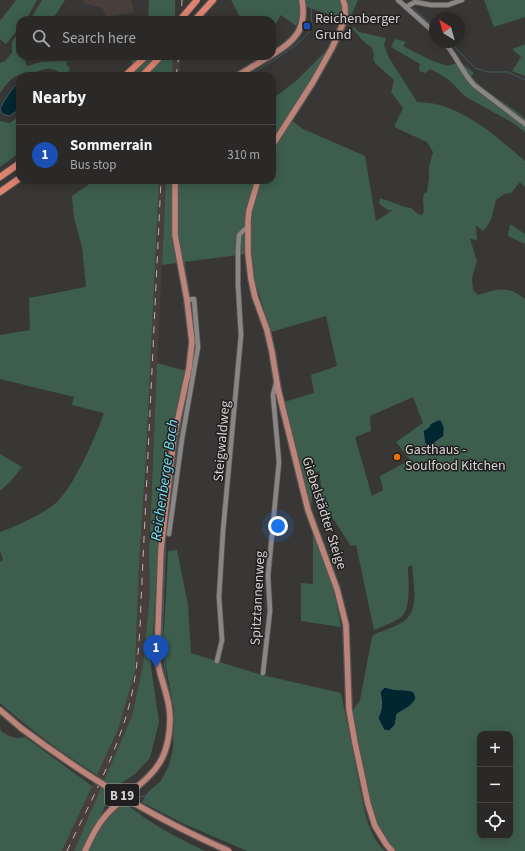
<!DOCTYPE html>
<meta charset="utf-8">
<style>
body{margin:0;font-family:"Source Sans 3",sans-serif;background:#373534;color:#f1f3f6}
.controls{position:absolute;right:12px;bottom:12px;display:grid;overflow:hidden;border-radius:8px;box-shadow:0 2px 10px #0003}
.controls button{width:36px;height:36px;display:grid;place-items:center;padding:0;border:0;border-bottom:1px solid #474545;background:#2b2928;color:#f1f3f6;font:20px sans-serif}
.compass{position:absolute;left:429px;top:12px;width:36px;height:36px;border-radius:50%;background:#2b2928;box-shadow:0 2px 10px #0003;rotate:323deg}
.you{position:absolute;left:278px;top:526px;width:14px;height:14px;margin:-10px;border:3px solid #fff;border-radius:50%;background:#1a73e8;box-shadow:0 0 0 6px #1a73e833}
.badge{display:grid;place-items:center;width:26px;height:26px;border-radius:50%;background:#1a73e8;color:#fff;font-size:13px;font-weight:700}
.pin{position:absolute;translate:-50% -33px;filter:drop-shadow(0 1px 2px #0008)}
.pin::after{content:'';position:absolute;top:21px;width:14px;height:12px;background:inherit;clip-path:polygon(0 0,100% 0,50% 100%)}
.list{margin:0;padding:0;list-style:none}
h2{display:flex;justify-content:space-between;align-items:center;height:52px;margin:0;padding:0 16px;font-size:17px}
h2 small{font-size:13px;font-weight:400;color:#a6a6a8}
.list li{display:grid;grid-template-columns:26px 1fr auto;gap:12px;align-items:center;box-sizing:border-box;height:60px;padding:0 16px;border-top:1px solid #474545}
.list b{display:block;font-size:15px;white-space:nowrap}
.list p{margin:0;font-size:13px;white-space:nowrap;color:#a6a6a8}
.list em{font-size:13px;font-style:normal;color:#a6a6a8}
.icon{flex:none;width:22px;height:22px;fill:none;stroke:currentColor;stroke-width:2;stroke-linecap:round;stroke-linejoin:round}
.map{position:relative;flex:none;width:525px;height:851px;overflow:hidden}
.search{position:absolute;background:#2b2928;box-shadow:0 2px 10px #0003;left:16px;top:16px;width:260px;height:44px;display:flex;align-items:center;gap:10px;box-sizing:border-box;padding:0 14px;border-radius:12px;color:#a6a6a8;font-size:15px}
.panel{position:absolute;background:#2b2928;box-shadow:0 2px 10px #0003;left:16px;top:72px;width:260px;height:112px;border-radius:12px}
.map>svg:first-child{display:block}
.built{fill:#483f3a}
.green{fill:#3d5e4d;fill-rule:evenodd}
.water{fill:#00272f;stroke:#405b60}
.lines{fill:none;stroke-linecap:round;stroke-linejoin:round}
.stream{stroke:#405b60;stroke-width:1}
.minor-casing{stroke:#575554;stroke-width:6}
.major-casing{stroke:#575554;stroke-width:8}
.highway-casing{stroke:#575554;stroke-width:8}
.minor{stroke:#8a8685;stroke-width:4.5}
.major{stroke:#bc8478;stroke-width:5.5}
.highway{stroke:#dd8370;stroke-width:6}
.rail{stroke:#b8b6b5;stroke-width:1;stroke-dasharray:7 7;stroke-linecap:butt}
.major-bridge-casing{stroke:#575554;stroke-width:8;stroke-linecap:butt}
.highway-bridge-casing{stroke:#575554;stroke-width:8;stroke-linecap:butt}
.major-bridge{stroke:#bc8478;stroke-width:5.5}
.highway-bridge{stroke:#dd8370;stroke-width:6}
.transit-dot{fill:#1a4fb4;stroke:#201e1e;stroke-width:1.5}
.food-dot{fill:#e8710a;stroke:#201e1e;stroke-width:1.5}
.labels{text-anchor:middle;stroke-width:3;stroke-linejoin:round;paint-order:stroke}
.shield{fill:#201e1e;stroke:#9f9d9d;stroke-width:1}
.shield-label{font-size:13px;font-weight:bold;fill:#d6d4d3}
.poi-label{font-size:14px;fill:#d6d4d3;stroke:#201e1e;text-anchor:start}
.street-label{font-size:14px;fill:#d6d4d3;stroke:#201e1e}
.water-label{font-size:15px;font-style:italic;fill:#74e4fb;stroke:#201e1e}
</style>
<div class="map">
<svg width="525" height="851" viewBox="0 0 525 851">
<rect width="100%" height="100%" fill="#393735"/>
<g class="built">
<path d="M 83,0 L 131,0 L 134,12 L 107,17 L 102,8 L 84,3 Z"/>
<path d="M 173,56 L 181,56 L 179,76 L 172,76 Z"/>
<path d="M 159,180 L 166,180 L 150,511 L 149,554 L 150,592 L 143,665 L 132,716 L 85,827 L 74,851 L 62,851 L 119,727 L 135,671 L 139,564 L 146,457 Z"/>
</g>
<g class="green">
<path d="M 16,0 L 37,0 L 26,20 L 20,20 L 20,27 L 6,44 L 0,39 L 0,21 Z"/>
<path d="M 42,0 L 65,0 L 52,20 L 30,20 Z"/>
<path d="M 149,0 L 175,0 L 175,20 L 140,20 L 148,19 Z"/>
<path d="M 231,0 L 358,0 L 349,21 L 307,7 L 301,8 L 299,19 L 296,26 L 281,15 L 272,30 L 272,20 L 244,20 L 239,15 Z"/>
<path d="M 484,0 L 525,0 L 525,17 L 494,27 Z"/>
<path d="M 354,27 L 359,32 L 386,38 L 384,45 L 388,56 L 417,102 C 423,102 430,103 436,104 C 471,113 498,138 525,161 L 525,187 L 520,182 L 511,193 L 504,194 L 496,200 C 493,211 492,223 483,231 L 476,225 L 477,240 L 470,239 L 477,261 L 472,278 L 473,290 L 478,295 C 496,289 509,285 525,299 L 525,851 L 395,851 C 374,829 369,797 364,768 C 360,749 356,729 353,710 L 360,700 L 372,637 L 375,634 C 384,630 396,627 404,621 C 420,610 413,582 412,565 L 408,567 C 408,580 412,610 400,618 C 392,623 383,626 374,630 L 356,545 L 351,546 L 324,505 L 319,471 L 314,473 L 311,508 L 284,402 L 314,393 L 311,375 L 337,366 L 326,316 L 271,332 L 254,278 L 251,253 L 250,221 L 255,197 L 261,180 L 272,180 L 272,153 L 291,120 L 303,129 L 365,156 L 376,221 L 393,210 L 388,210 L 379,204 L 380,198 L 405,207 L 411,208 L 418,214 L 422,215 L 424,212 L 423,200 L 424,193 L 427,192 L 429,178 L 429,167 L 433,152 L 427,142 L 394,127 L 403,108 L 391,92 L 394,80 L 375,63 L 373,59 L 374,54 L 372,48 L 364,42 L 352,28 ZM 413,397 L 423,423 L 396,442 L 410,460 L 380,476 L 383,490 L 372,496 L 355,437 L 371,431 L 370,416 ZM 480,734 L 510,734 L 510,836 L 480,836 Z"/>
<path d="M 20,32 L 20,56 L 23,56 L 27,66 L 41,62 L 67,61 L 66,65 L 70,68 L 68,73 L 71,76 C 63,76 59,70 51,69 C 44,68 39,71 33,73 C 30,73 26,73 23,74 C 12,76 6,84 0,93 L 0,63 L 5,61 L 12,53 L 12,41 Z"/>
<path d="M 395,39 L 406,42 L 403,46 L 430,60 L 447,66 L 460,62 L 474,73 L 471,76 C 486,94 508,103 525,119 L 525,132 L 513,123 L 468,98 C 462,94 459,90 454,85 C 448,78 438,73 430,69 L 425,73 L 419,71 L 420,64 L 391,47 Z"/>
<path d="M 525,44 L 525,76 L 512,71 L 521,57 L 512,49 Z"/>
<path d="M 330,47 L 311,81 L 282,124 L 272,141 L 272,99 L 295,82 Z"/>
<path d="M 132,56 L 173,56 L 172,76 L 131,76 Z"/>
<path d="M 20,115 L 20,152 L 0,167 L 0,121 L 10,123 Z"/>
<path d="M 93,180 L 159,180 L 146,457 L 139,564 L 135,671 L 119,727 L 97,775 C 62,753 31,730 0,703 L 0,562 L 3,560 L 0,551 L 0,532 C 17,526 43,514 57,502 C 74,486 96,436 104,413 L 72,405 L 74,397 L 0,379 L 0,335 L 30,330 L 29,298 L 86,287 L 82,247 L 74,218 L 72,196 L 88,185 Z"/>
<path d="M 166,180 L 256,180 L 246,213 L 244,227 L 245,254 L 162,265 Z"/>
<path d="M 510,224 L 525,234 L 525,244 L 508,236 Z"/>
<path d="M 157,363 L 186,371 L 158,552 L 151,667 L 159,722 L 150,758 L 135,774 L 117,786 L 107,797 L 105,806 L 84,851 L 74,851 L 132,716 L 143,665 L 150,592 L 149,554 Z"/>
<path d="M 0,454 L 22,467 L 10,482 L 0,491 Z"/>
<path d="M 313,533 L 334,590 L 341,627 L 301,621 L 301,583 L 313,584 Z"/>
<path d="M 177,550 L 188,605 L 191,653 L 262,675 L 341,693 L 366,817 C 370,829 375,842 385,851 L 247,851 L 182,823 L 142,802 L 148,792 L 161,781 L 169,765 L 173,749 L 174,709 L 166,667 L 163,644 L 166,596 L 168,551 Z"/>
<path d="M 0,727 L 1,731 C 9,736 15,740 25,737 L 92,786 L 62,851 L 0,851 Z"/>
<path d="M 124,802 C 145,821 180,839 205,851 L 89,851 L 102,824 Z"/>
</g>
<g class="water">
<path d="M 20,81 L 20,109 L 9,116 L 3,114 L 0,110 C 2,102 14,86 20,81 Z"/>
<path d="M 438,420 L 441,420 L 444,427 L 444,436 L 431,445 L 425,444 L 423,431 L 429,427 L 430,424 Z"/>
<path d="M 385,687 C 397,692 404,688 414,692 L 416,699 L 410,706 L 397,714 L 395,725 L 389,731 L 384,730 L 378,718 C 383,708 382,702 380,692 Z"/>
</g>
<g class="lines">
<g class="stream">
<path d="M 412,7 L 435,28"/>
<path d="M 450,42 L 475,68 L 488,72 L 508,72 L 525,80"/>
<path d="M 248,76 C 261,68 303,44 309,31 C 313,24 311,8 310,0"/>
<path d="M 180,180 L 181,242 L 190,298"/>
<path d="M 190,301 L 194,332"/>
<path d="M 191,371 L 195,351 L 195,337"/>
<path d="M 167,519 L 182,416 L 189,384"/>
<path d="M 166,532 L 162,644 L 166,679 L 171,698 L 181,721 L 185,743 L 176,769 L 167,776"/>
<path d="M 132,798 L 150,795"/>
<path d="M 143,807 L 150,795 L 164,780"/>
<path d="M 110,851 L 132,817 L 140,812 L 142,809"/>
</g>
<defs>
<g id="minor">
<path d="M 398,0 L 435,33"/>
<path d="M 406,7 L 415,2 L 431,5 L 448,5 L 462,0"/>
<path d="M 444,42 C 456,55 462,72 474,85 L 525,124"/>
<path d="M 169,534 L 182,439 L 198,347 L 194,299 L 187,300"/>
<path d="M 217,661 L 222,640 L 219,597 L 223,531 L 241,335 L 238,285 L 238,251 L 239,235 L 245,229 L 248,230"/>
<path d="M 263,673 L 270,611 L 268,576 L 279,462 L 273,395 L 276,383"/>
</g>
<g id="major">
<path d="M 272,55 C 295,41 307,29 302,0"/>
<path d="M 237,76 L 270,56"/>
<path d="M 272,146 L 313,82 L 332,48 L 345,19 L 345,6 L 343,0"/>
<path d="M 258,180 L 249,211 L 248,220 L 248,253 L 251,279 L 255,297 L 267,330 L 272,352 L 278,389 L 308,510 L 337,589 L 346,625 L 349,709 L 355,743 L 368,804 L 375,826 L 386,844 L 392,851"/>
<path d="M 0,710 L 21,728"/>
<path d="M 85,851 C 91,838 97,825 107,814 C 141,778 170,775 170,717 C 170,696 159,678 157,657 L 161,549 L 165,514 L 174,437 L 189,368 L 192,342 L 187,300 L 175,235 L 175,180"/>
</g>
<g id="highway">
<path d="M 195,20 L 213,0"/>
<path d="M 125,76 L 146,56"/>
<path d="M 142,76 L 161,56"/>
<path d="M 0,177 L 20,163"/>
<path d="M 0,192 L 20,178"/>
</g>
</defs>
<use href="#minor" class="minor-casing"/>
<use href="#major" class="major-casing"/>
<use href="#highway" class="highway-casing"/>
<use href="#minor" class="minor"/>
<use href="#major" class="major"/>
<use href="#highway" class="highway"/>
<g class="rail">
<path d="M 181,20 L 182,0"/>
<path d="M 176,76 L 179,56"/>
<path d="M 67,851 C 90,802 117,754 130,702 C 138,669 140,635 141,602 L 161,180"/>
</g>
<defs>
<path id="major-bridge" d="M 21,728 C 85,776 155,819 229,851"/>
<path id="highway-bridge" d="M 180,20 L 197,0"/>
</defs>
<use href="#major-bridge" class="major-bridge-casing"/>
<use href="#highway-bridge" class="highway-bridge-casing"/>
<use href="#major-bridge" class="major-bridge"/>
<use href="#highway-bridge" class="highway-bridge"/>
</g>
<rect class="transit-dot" x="303" y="22" width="8" height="8" rx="2"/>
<circle class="food-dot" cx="397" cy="457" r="4"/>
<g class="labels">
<rect class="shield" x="105" y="784" width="34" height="22" rx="3"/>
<g class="shield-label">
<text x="122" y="800">B 19</text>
</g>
<g class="poi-label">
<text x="315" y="23">Reichenberger<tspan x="315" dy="16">Grund</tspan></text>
<text x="405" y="454">Gasthaus -<tspan x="405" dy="16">Soulfood Kitchen</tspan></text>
</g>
<g class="street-label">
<text transform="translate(221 441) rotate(-85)" y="5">Steigwaldweg</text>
<text transform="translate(325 513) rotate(72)" y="5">Giebelstädter Steige</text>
<text transform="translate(257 598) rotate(-87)" y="5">Spitztannenweg</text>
</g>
<g class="water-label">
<text transform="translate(164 480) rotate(-82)" y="5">Reichenberger Bach</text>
</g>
</g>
</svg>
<div class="controls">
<button>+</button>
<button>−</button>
<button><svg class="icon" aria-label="locate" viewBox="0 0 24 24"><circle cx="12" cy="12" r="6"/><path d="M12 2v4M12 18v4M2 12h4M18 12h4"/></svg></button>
</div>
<svg class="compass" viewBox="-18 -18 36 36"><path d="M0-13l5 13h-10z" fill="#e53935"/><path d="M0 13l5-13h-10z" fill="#a6a6a8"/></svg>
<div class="you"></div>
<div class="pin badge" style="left:156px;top:668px;background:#1a4fb4">1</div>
<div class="search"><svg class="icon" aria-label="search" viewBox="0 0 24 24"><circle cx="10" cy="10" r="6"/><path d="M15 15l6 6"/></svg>Search here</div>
<section class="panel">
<h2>Nearby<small></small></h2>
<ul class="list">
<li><span class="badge" style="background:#1a4fb4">1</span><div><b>Sommerrain</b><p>Bus stop</p></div><em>310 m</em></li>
</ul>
</section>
</div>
